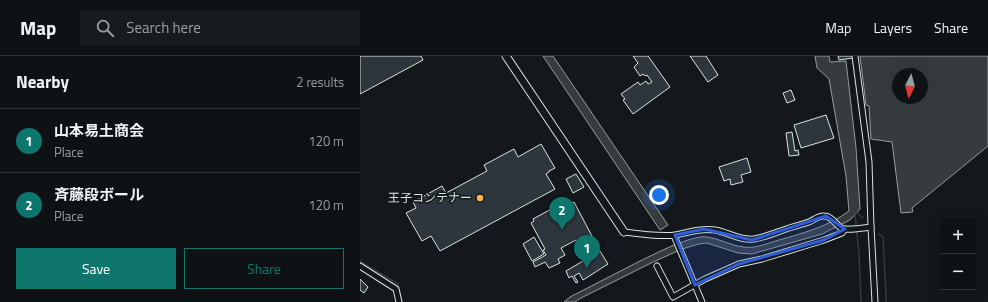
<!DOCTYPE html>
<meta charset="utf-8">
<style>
body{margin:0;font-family:"Titillium Web","Noto Sans JP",sans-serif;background:#181b1e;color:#f1f3f6}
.controls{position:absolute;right:12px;bottom:12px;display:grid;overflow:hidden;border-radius:0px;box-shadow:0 4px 16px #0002}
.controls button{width:36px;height:36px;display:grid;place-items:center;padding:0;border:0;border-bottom:1px solid #2f3234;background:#0f1215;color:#f1f3f6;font:20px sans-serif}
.compass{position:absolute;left:532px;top:12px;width:36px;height:36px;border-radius:50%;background:#0f1215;box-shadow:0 4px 16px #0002;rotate:186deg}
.you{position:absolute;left:299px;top:139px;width:14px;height:14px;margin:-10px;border:3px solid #fff;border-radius:50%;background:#1a73e8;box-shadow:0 0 0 6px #1a73e833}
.badge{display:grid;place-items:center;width:26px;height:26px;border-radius:50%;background:#0f766e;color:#fff;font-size:13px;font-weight:700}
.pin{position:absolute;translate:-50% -33px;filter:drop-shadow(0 1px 2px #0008)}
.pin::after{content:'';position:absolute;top:21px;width:14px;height:12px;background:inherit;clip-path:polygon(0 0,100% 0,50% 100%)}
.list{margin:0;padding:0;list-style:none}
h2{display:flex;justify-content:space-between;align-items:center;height:52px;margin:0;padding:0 16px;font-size:17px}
h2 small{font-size:13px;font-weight:400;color:#9b9ea0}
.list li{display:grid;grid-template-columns:26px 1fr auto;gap:12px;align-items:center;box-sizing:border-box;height:64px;padding:0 16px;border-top:1px solid #2f3234}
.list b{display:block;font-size:15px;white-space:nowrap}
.list p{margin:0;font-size:13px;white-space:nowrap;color:#9b9ea0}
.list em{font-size:13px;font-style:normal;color:#9b9ea0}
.actions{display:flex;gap:8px;padding:12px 16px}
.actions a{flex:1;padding:9px 0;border:1px solid #0f766e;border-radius:0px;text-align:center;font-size:14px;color:#0f766e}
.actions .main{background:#0f766e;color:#fff}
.icon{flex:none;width:22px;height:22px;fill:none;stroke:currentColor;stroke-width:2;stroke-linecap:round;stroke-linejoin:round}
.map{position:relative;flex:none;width:628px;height:246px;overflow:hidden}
header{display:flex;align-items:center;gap:24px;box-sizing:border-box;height:56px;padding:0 20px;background:#0f1215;border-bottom:1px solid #2f3234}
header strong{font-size:19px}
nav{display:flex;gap:22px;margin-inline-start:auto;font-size:14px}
.search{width:280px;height:36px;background:#181b1e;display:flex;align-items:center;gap:10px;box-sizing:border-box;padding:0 14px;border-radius:0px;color:#9b9ea0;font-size:15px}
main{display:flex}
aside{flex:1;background:#0f1215}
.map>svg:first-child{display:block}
.water{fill:#363b3e;stroke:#939e99;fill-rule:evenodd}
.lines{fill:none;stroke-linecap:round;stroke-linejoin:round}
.stream{stroke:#363b3e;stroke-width:1.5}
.building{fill:#2c363c;stroke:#d8e6dc}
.street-casing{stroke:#d8e6dc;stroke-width:7}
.secondary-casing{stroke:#d8e6dc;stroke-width:9}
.street{stroke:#14181c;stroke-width:5}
.secondary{stroke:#14181c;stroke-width:7}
.marked{fill:#305dd8;fill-opacity:0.2;stroke:#305dd8;stroke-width:3;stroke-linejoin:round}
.poi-dot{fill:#ffb74d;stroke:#14181c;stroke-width:1.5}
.labels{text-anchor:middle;stroke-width:3;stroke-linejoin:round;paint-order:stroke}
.poi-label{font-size:12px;fill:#d8e6dc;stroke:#14181c;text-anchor:end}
</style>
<header>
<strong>Map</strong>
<div class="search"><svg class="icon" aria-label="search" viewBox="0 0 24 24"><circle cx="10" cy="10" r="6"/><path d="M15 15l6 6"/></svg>Search here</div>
<nav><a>Map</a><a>Layers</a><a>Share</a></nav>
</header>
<main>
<aside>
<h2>Nearby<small>2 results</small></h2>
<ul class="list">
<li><span class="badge">1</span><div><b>山本易土商会</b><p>Place</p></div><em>120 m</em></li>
<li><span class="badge">2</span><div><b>斉藤段ボール</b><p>Place</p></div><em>120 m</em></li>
</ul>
<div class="actions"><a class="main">Save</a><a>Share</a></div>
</aside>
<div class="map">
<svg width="628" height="246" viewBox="0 0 628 246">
<rect width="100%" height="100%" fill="#14181c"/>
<g class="water">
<path d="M 183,0 L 193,0 L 308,169 L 300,174 Z"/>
<path d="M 455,0 L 469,0 L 470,6 L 486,5 L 496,92 L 500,153 L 490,164 L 462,178 L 392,198 L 378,197 L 347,187 L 339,188 L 322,193 L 291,207 L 219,243 L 215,246 L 204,246 L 210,241 C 233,229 257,217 280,205 C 299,196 319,185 340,181 C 353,179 370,190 384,191 C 395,193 408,187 419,184 C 444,177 469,170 489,155 L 486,120 L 469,23 L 457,12 Z"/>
<path d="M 500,0 L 628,0 L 628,90 L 552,152 L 553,156 L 541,157 L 532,86 L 511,83 L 509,50 L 506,49 ZM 538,18 L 562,18 L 562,42 L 538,42 Z"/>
</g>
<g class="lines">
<g class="stream">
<path d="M 496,156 L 503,162"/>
<path d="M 495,158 L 499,198 L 501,246"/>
<path d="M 519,178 L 523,181 L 526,238 L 526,246"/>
<path d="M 0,205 L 1,206 L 38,228 L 42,246"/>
</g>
</g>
<g class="building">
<path d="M 0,0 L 61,0 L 63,4 L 0,38 Z"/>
<path d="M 273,0 L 288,0 L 310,31 L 273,58 L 263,44 L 265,43 L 261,38 L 278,26 L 280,29 L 286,25 L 288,28 L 292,26 L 287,19 L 285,20 L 283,18 L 280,20 L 274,11 L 278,7 Z"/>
<path d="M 330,0 L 346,0 L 358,19 L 348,26 Z"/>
<path d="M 478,0 L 493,0 L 493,2 L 479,4 Z"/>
<path d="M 431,34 L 435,44 L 427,47 L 423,37 Z"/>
<path d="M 466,59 L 474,82 L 441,92 L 434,69 Z"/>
<path d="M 432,76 L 435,95 L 438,94 L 439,99 L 429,100 L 426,77 Z"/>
<path d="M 181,88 L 195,112 L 189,115 L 189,116 L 186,118 L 195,133 L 80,195 L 71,180 L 62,185 L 46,157 L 56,152 L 53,146 L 82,130 L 86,137 L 127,115 L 124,109 L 154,93 L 158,101 Z"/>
<path d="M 387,102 L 391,116 L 381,119 L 383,126 L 371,129 L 370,123 L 364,125 L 359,111 Z"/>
<path d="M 216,118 L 224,131 L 213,137 L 206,123 Z"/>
<path d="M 214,146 L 233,182 L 220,189 L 216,184 L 201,192 L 205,199 L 198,203 L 200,207 L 189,212 L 185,206 L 175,211 L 173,206 L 186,199 L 183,194 L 185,193 L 171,167 L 174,165 L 173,163 L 195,151 L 197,155 Z"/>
<path d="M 174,181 L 184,198 L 172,205 L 163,188 Z"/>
<path d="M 240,195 L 248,208 L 223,224 L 219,217 L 214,220 L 218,226 L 216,227 L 212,220 L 209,222 L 206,215 Z"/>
<path d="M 0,223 L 8,231 L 4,237 L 0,234 Z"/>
</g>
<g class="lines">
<defs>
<g id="street">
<path d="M 495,0 L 509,106 L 511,171 L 515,246"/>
<path d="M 264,176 C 279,178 302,181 316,179 C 329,176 342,172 355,174 C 368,176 380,185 394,183 C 406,181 417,176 429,172 C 436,170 443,168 449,166 C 454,164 458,160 463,160 C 472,159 476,170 483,173 C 489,174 504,172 511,171"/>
<path d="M 315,179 L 315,182 L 342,246"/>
<path d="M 0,210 L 36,233 L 39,246"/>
<path d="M 297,210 L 313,241 L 345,223 L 379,208 L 402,203 L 464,184 L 482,177 L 485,173"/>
</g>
<path id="secondary" d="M 146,0 L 264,176"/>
</defs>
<use href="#street" class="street-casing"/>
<use href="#secondary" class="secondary-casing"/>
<use href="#street" class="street"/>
<use href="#secondary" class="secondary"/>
</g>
<path class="marked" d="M 466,160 L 485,173 L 464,184 L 379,208 L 335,229 L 315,179 L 344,173 L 392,184 Z"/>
<circle class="poi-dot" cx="120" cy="142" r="4"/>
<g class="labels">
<g class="poi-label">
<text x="112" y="146">王子コンテナー</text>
</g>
</g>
</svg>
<div class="controls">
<button>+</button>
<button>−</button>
</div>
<svg class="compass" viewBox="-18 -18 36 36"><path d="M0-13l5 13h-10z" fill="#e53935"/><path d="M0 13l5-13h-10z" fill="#9b9ea0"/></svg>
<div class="you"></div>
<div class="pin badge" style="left:227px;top:212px">1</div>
<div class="pin badge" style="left:202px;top:174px">2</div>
</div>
</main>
